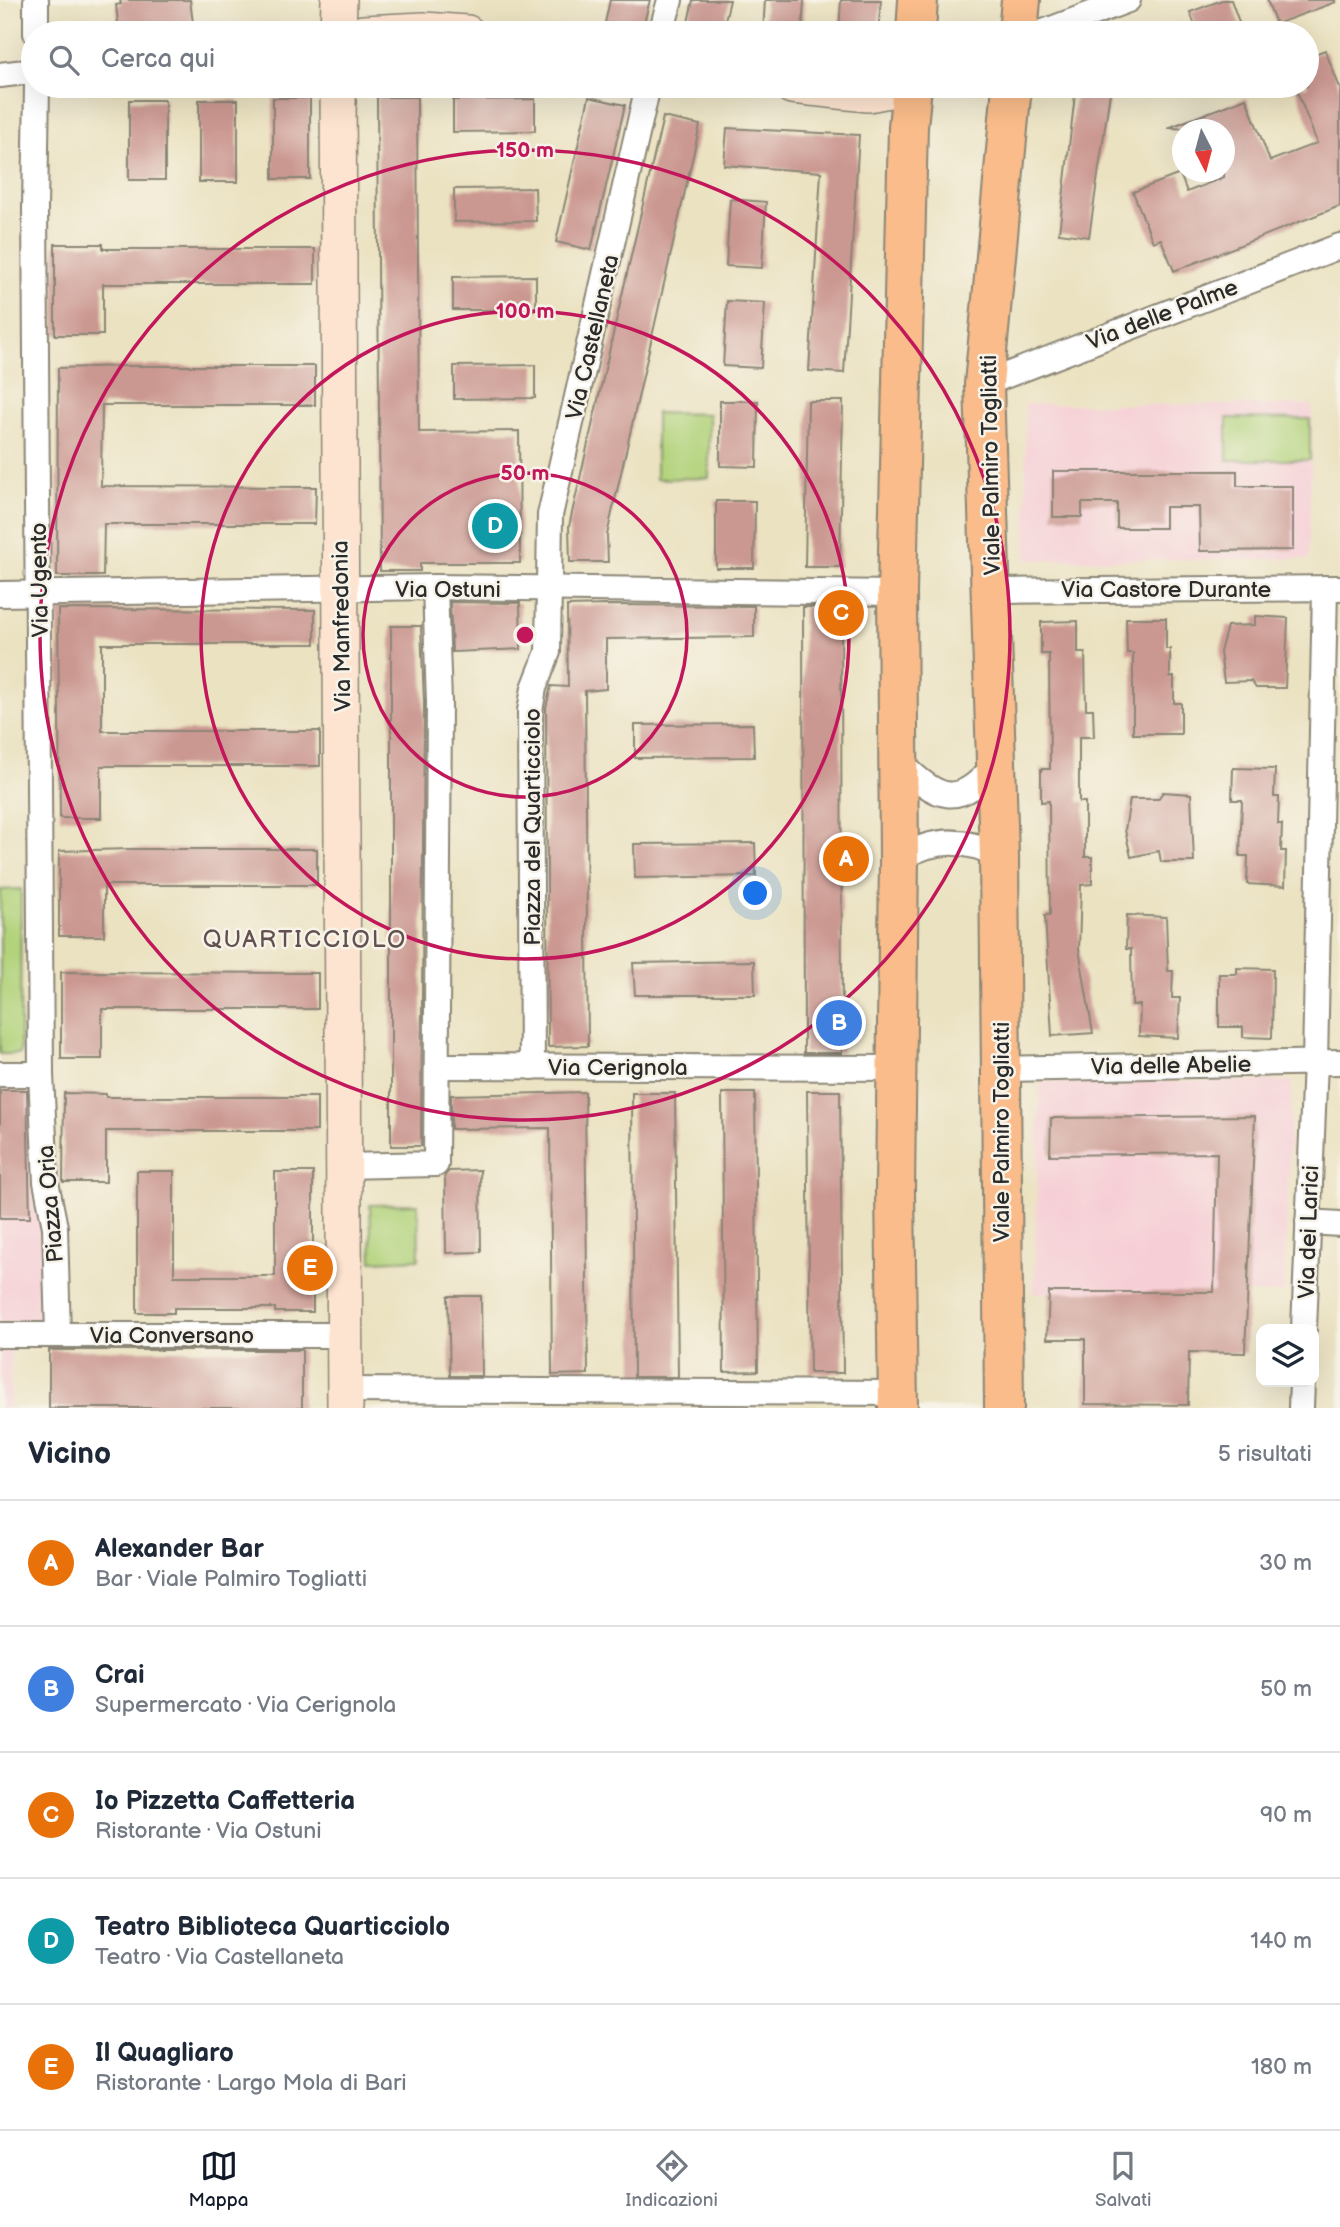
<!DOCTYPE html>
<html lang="it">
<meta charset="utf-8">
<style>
body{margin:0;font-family:"Balsamiq Sans",sans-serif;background:#f6f6f7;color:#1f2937}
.controls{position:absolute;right:21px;bottom:21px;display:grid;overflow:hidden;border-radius:14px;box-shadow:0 7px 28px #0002}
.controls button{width:63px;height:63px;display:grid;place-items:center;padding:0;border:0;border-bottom:2px solid #e0e1e3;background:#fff;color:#1f2937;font:35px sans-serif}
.compass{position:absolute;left:1172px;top:119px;width:63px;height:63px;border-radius:50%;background:#fff;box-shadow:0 7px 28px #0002;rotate:174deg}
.you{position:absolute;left:756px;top:894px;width:24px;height:24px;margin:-18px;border:5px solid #fff;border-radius:50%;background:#1a73e8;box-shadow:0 0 0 10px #1a73e833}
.badge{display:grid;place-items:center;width:46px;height:46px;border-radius:50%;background:#111827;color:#fff;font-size:23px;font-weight:700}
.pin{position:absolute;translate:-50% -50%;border:4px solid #fff;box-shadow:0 2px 7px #0006}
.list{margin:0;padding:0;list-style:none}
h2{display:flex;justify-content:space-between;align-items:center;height:91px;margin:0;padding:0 28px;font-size:30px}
h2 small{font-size:23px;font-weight:400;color:#747a83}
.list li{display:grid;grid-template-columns:46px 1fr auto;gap:21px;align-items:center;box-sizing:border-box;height:126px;padding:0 28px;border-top:2px solid #e0e1e3}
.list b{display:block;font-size:26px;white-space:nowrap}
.list p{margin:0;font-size:23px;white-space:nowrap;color:#747a83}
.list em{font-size:23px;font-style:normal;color:#747a83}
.icon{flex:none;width:38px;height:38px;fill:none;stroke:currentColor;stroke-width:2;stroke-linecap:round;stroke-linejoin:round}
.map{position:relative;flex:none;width:1340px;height:1408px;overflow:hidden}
.search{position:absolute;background:#fff;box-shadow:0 7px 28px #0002;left:21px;right:21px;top:21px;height:77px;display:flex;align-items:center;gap:18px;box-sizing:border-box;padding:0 24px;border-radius:38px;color:#747a83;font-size:26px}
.sheet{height:721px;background:#fff}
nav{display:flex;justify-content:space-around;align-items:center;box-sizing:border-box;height:98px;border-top:2px solid #e0e1e3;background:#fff;font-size:19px;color:#747a83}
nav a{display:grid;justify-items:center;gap:4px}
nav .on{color:#111827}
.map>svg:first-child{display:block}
.built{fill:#f6cfd6}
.green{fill:#b2d37c;stroke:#6e7f54;stroke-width:2}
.building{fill:#cb9891}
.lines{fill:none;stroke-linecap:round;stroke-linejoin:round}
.street-casing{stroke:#8b8676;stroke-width:28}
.secondary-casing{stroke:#8b8676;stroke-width:38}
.primary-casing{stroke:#8b8676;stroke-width:42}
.street{stroke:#fff;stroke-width:24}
.secondary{stroke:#fde4d0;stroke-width:35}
.primary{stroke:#f9bc8a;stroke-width:38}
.ring{fill:none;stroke:#c2185b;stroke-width:3.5}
.labels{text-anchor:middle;stroke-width:5;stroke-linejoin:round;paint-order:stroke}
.street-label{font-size:23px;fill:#2b2b2b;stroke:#f7f3e8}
.neighbourhood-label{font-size:24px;letter-spacing:2px;fill:#63514f;stroke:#f7f3e8}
.centre{fill:#c2185b;stroke:#f7f3e8;stroke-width:3.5}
.ring-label{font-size:21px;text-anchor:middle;font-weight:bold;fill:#c2185b;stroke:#f7f3e8;stroke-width:5;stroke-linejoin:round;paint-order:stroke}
</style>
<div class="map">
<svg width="1340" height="1408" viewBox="0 0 1340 1408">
<rect width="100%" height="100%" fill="#f7f3e8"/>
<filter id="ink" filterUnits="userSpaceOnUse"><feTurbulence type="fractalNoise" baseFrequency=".0143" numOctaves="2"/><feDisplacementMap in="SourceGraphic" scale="14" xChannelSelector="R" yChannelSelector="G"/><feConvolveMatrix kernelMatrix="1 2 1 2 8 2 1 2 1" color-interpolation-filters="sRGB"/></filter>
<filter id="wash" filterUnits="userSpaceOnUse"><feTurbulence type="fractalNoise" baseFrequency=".00686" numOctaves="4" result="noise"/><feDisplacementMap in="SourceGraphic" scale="28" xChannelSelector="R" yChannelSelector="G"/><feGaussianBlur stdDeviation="1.57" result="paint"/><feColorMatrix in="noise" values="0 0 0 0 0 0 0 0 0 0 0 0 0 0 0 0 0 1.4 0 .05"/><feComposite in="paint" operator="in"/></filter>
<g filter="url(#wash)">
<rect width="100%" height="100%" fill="#ebe2c1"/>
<g class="built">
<path d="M 1025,404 L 1312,405 L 1309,559 L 1027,560 Z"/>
<path d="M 1292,1081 L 1284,1293 L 1034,1293 L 1040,1082 Z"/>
<path d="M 0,1084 L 39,1084 L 45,1323 L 0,1324 Z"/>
<path d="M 0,1348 L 11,1348 L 10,1408 L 0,1408 Z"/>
</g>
<g class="green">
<path d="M 656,413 L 709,414 L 709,478 L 656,479 Z"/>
<path d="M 1227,418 L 1310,419 L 1310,460 L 1227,460 Z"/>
<path d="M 21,889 L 20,1054 L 0,1054 L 0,890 Z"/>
<path d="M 418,1204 L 419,1259 L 372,1261 L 370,1205 Z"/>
</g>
<g id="blocks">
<g class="building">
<path d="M 120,0 L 190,0 L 193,23 L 119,31 L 116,5 L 121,4 Z"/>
<path d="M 610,0 L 650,0 L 642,31 L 605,23 Z"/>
<path d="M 693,0 L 730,0 L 722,33 L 692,33 L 693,29 L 687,27 Z"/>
<path d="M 765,0 L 804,0 L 802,33 L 763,33 Z"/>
<path d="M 841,0 L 881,0 L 878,33 L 839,33 Z"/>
<path d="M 1222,0 L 1231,0 L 1243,33 L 1198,33 L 1190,12 Z"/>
<path d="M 1267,0 L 1335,0 L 1336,2 L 1276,24 Z"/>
<path d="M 1325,50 L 1340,88 L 1340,206 L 1174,271 L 1161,239 L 1153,242 L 1133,192 L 1180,174 L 1187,192 L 1224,177 L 1224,130 L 1168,128 L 1246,98 L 1270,161 L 1317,143 L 1295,86 L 1307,86 L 1307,57 Z"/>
<path d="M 1076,86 L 1111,86 L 1089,237 L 1059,233 Z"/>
<path d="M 377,97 L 417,97 L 419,432 L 519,431 L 520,563 L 420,563 L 420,571 L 380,571 Z"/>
<path d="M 589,97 L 625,105 L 591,250 L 556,242 Z"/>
<rect x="273" y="98" width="37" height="81"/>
<path d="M 535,99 L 535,131 L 453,132 L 453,100 Z"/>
<rect x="129" y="100" width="36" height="80"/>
<rect x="199" y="100" width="39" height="82"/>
<path d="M 663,117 L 700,125 L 607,535 L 608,562 L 570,562 L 569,526 Z"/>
<path d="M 727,128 L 859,135 L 844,373 L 809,371 L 821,172 L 724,165 Z"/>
<path d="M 535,188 L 536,221 L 454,222 L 454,189 Z"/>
<path d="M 730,199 L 766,202 L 762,268 L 726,266 Z"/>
<path d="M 55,244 L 103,244 L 103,249 L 315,249 L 315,284 L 103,284 L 103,335 L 55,335 Z"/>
<path d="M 536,276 L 536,310 L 453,310 L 453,277 Z"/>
<path d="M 727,301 L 765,303 L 761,368 L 723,366 Z"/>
<path d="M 535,365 L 535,398 L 454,399 L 454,366 Z"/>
<path d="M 127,366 L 315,366 L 315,405 L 102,405 L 101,486 L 316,487 L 315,524 L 104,524 L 103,576 L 57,576 L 58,368 Z"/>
<path d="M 720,401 L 758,401 L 757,467 L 720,466 Z"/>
<path d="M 808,401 L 843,401 L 840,567 L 805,567 Z"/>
<path d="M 1053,471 L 1237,471 L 1237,486 L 1293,486 L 1293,550 L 1200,551 L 1199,507 L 1165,507 L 1165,528 L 1117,528 L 1117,503 L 1082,503 L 1082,517 L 1053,517 Z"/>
<path d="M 716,501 L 755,501 L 754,568 L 716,568 Z"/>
<path d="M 450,602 L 520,603 L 521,649 L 452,652 Z"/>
<path d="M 606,605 L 754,606 L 754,637 L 606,639 L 606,689 L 585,691 L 588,1046 L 548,1047 L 546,708 L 551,686 L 568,687 L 567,606 Z"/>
<path d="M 803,607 L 841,607 L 842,1053 L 804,1053 Z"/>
<path d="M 58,609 L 315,610 L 315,644 L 102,644 L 102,731 L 320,731 L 320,766 L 101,766 L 101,818 L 60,818 Z"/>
<path d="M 1255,616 L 1288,618 L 1285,688 L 1256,688 L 1251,681 L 1224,682 L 1220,652 L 1227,626 L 1255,625 Z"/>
<path d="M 1126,618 L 1166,618 L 1166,649 L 1170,649 L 1170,677 L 1174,677 L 1174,703 L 1181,703 L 1181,734 L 1133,734 L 1133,653 L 1127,653 Z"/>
<path d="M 1078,621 L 1078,653 L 1085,653 L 1086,709 L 1093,709 L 1094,737 L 1079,737 L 1079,802 L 1085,802 L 1085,857 L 1092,857 L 1092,884 L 1081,885 L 1079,949 L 1093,1033 L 1052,1036 L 1045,915 L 1050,915 L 1049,801 L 1041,802 L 1041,769 L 1050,769 L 1049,654 L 1041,654 L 1041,622 Z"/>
<path d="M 391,626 L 421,626 L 424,702 L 421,1146 L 391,1146 Z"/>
<path d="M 753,724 L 754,757 L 635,758 L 635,725 Z"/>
<path d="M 1233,768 L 1275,769 L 1274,797 L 1279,797 L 1278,824 L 1282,824 L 1281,851 L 1286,851 L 1285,886 L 1247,884 L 1248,856 L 1240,856 L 1242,800 L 1232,800 Z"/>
<path d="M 1163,792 L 1191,794 L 1194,862 L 1161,862 L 1159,851 L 1131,857 L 1125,830 L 1130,799 L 1158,799 Z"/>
<path d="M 755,843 L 756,876 L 635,878 L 634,844 Z"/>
<path d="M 129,849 L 317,849 L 317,885 L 104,885 L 104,936 L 59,936 L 59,851 Z"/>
<path d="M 1127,915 L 1166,917 L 1168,971 L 1173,971 L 1172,998 L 1180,998 L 1178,1038 L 1139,1036 L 1140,1005 L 1132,1005 L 1131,949 L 1126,949 Z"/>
<path d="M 754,961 L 755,995 L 635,995 L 633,963 Z"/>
<path d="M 1237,968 L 1273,969 L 1272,1038 L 1243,1037 L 1243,1027 L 1219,1027 L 1219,974 L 1237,974 Z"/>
<path d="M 61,972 L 318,973 L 318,1009 L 102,1009 L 102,1059 L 61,1059 Z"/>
<path d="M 0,1090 L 27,1090 L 30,1218 L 0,1218 Z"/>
<path d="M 807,1091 L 840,1091 L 843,1373 L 810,1373 Z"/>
<path d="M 585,1092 L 588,1374 L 552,1375 L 550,1128 L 451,1129 L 451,1095 Z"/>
<path d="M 64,1093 L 106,1094 L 106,1097 L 317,1097 L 317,1131 L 106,1131 L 106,1182 L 63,1182 Z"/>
<path d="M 632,1093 L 675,1093 L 678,1377 L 634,1377 Z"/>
<path d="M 722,1093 L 755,1093 L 758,1371 L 724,1372 Z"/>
<path d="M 1255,1116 L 1245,1353 L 1189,1352 L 1188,1405 L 1085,1404 L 1085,1339 L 1047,1339 L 1049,1292 L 1214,1292 L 1217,1153 L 1050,1155 L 1051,1118 Z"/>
<path d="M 480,1170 L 481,1252 L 446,1253 L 445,1175 L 449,1171 Z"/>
<path d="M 137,1171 L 174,1171 L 174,1276 L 275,1276 L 275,1172 L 313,1172 L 313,1312 L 275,1312 L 275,1308 L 174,1308 L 174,1313 L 137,1313 Z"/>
<path d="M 448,1296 L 481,1296 L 482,1376 L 450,1376 Z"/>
<rect x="49" y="1350" width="253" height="58"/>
</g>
</g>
</g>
<g filter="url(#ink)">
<use href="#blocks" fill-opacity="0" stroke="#8b8676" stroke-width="2"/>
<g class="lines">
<defs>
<g id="street">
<path d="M 36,0 L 36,33"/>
<path d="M 661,33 L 670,0"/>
<path d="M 1041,33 L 1128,0"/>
<path d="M 0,75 L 33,71"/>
<path d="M 37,86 L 35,208 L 41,1074 L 46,1182 L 55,1227 L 58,1335"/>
<path d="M 984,384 L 1340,246"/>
<path d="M 993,591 L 1339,588"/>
<path d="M 0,594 L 435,587 L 897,593"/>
<path d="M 899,761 C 938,801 959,810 997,762"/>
<path d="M 899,859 C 932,838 965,837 999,856"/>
<path d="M 437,1066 L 897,1068"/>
<path d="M 532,1067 L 530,711 L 534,688 L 548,652 L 550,515 L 648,86"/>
<path d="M 1002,1069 L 1340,1062"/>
<path d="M 0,1074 L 41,1074"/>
<path d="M 343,1166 L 436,1164 L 439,702 L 435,587"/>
<path d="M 1308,1222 L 1340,1224"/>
<path d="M 1304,1329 L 1315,1062 L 1325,588"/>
<path d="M 0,1335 L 344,1335"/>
<path d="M 345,1390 L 898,1393"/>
<path d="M 1301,1408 L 1302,1382"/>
</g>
<g id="secondary">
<path d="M 338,33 L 339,0"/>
<path d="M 363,33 L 424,30 L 467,33"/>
<path d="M 338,86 L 345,1408"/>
<path d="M 792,86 L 868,94 L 910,86"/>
</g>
<g id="primary">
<path d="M 916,33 L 918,0"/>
<path d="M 1018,33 L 1021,0"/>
<path d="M 898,1408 L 895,1191 L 899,859 L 897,593 L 908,127 L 912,86"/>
<path d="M 1004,1408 L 999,856 L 984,384 L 1012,86"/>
</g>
</defs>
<use href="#street" class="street-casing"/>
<use href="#secondary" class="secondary-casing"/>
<use href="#primary" class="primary-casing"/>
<use href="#street" class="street"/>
<use href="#secondary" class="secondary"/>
<use href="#primary" class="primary"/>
</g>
</g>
<g class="ring">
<circle cx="525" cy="635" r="162"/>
<circle cx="525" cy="635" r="324"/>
<circle cx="525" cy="635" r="485"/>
</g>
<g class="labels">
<g class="street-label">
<text transform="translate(1162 314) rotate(-21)" y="8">Via delle Palme</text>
<text transform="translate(592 337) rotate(-77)" y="8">Via Castellaneta</text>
<text transform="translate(990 465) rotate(-91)" y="8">Viale Palmiro Togliatti</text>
<text transform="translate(39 580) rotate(-91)" y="8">Via Ugento</text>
<text x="448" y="597">Via Ostuni</text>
<text x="1166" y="597">Via Castore Durante</text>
<text transform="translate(341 626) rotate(-91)" y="8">Via Manfredonia</text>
<text transform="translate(532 827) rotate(-90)" y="8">Piazza del Quarticciolo</text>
<text transform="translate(1171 1065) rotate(-1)" y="8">Via delle Abelie</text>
<text x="618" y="1075">Via Cerignola</text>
<text transform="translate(1001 1132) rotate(-90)" y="8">Viale Palmiro Togliatti</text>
<text transform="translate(50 1204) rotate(-95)" y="8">Piazza Oria</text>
<text transform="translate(1308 1232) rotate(-88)" y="8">Via dei Larici</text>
<text x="172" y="1343">Via Conversano</text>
</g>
<g class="neighbourhood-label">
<text x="305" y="947">QUARTICCIOLO</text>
</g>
</g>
<circle cx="525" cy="635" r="10" class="centre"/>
<g class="ring-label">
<text x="525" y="157">150 m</text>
<text x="525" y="318">100 m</text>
<text x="525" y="480">50 m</text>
</g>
</svg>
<div class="controls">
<button><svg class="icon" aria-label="layers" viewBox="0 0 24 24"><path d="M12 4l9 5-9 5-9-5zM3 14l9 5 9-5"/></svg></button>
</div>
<svg class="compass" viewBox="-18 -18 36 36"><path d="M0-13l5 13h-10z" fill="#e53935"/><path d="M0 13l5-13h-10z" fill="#747a83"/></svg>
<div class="you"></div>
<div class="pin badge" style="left:846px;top:859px;background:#e8710a">A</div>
<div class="pin badge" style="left:839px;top:1023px;background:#3f7fe0">B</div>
<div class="pin badge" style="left:841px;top:613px;background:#e8710a">C</div>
<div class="pin badge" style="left:495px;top:526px;background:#0f9aa8">D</div>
<div class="pin badge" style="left:310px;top:1268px;background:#e8710a">E</div>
<div class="search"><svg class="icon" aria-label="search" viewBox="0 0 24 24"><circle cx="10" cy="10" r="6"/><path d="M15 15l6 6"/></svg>Cerca qui</div>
</div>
<section class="sheet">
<h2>Vicino<small>5 risultati</small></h2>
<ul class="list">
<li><span class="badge" style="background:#e8710a">A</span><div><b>Alexander Bar</b><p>Bar · Viale Palmiro Togliatti</p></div><em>30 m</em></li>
<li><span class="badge" style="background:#3f7fe0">B</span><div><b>Crai</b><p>Supermercato · Via Cerignola</p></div><em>50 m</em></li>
<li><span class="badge" style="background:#e8710a">C</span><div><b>Io Pizzetta Caffetteria</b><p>Ristorante · Via Ostuni</p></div><em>90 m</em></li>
<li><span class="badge" style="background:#0f9aa8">D</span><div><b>Teatro Biblioteca Quarticciolo</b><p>Teatro · Via Castellaneta</p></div><em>140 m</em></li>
<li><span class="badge" style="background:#e8710a">E</span><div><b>Il Quagliaro</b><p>Ristorante · Largo Mola di Bari</p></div><em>180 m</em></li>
</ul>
</section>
<nav>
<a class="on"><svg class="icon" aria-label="map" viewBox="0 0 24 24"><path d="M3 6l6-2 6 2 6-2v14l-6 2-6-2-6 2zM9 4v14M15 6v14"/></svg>Mappa</a>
<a><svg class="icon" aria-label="directions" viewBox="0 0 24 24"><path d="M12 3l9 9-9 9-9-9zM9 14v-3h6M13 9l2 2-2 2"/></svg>Indicazioni</a>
<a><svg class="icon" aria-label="saved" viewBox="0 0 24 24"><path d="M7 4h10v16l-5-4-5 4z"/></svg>Salvati</a>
</nav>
